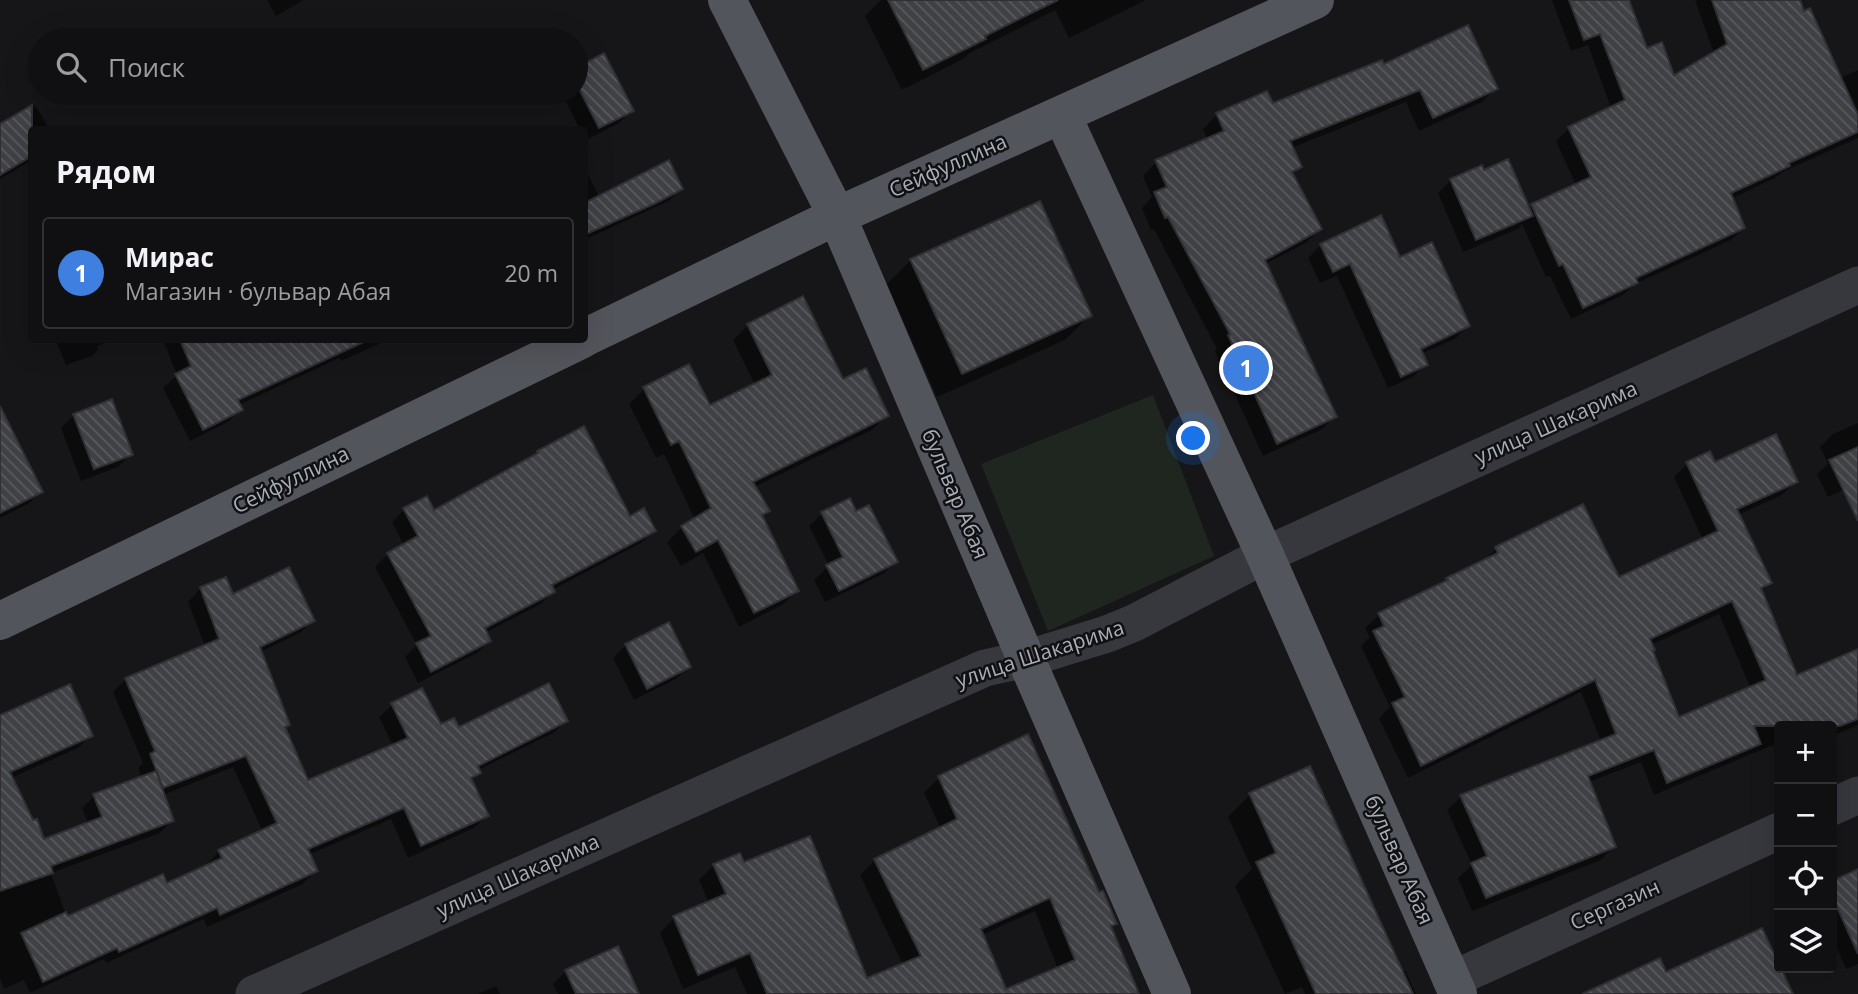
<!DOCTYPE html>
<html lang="ru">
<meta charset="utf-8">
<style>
body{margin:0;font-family:"Open Sans",sans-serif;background:#19191b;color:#f1f3f6}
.controls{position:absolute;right:21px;bottom:21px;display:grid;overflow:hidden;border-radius:7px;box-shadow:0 7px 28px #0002}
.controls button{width:63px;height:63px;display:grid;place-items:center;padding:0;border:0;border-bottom:2px solid #303032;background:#101012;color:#f1f3f6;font:35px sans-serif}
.you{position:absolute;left:1194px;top:439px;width:24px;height:24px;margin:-18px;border:5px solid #fff;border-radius:50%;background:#1a73e8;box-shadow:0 0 0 10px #1a73e833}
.badge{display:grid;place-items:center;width:46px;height:46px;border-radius:50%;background:#f2b134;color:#fff;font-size:23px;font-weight:700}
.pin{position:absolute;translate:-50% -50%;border:4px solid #fff;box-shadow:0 2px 7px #0006}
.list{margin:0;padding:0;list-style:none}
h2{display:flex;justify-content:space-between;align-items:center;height:91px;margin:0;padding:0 28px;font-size:30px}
h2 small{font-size:23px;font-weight:400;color:#9c9d9f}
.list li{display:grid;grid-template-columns:46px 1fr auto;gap:21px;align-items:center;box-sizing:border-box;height:112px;margin:0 14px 14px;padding:0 14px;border:2px solid #303032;border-radius:7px}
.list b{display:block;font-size:26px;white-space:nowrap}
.list p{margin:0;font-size:23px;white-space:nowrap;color:#9c9d9f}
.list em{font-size:23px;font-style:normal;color:#9c9d9f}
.icon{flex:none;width:38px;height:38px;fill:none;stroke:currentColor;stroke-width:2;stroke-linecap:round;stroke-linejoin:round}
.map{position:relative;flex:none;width:1858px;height:994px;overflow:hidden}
.search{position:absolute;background:#101012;box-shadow:0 7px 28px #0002;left:28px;top:28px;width:560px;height:77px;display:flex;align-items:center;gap:18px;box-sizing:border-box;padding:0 24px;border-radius:38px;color:#9c9d9f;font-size:26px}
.panel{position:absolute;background:#101012;box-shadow:0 7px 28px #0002;left:28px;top:126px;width:560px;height:217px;border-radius:7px}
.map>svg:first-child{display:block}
.green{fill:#1e261f}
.shadow{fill:#0007;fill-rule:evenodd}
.building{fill:url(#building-back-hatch);stroke:#303034;stroke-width:2;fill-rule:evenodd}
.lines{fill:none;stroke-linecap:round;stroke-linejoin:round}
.minor{stroke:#37383d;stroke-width:37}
.major{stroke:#53555c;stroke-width:38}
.labels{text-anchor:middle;stroke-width:5;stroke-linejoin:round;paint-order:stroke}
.street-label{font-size:21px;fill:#a8adb8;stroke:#111113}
</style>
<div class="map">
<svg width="1858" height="994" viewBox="0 0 1858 994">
<defs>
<pattern id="building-back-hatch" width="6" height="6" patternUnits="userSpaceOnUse" patternTransform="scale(1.75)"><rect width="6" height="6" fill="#404145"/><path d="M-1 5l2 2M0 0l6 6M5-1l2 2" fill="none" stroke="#595a5e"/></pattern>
</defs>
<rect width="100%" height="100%" fill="#161618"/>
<path class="green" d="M 1153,395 L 1214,556 L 1048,631 L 981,464 Z"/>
<g class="shadow">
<path d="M 267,0 L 304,0 L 276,16 Z"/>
<path d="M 881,0 L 1146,0 L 1069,38 L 1055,10 L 970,53 L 963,59 L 902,90 L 865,16 Z"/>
<path d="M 1552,0 L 1627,0 L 1646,50 L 1673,78 L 1714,54 L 1695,0 L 1798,0 L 1803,13 L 1840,78 L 1858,70 L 1858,138 L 1782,172 L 1775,178 L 1731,199 L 1743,228 L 1731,240 L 1635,284 L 1623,295 L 1571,319 L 1550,276 L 1546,277 L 1522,224 L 1518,229 L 1463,252 L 1438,193 L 1451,180 L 1483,172 L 1528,210 L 1532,205 L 1576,185 L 1556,141 L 1569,128 L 1611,108 L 1588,45 L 1571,51 Z"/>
<path d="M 603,56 L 632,110 L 619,123 L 586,140 L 584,130 L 580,130 L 562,93 L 576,93 L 576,69 Z"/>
<path d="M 1383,66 L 1496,88 L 1482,102 L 1419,131 L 1406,102 L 1291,148 L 1300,167 L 1292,175 L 1320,229 L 1306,243 L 1265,264 L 1335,416 L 1321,430 L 1263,456 L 1215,351 L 1217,349 L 1154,229 L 1151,230 L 1142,208 L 1152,197 L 1143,176 L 1156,162 L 1208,140 L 1203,129 L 1217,115 L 1272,106 Z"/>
<path d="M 35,105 L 50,130 L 32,130 L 32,160 L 0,179 L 0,126 Z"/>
<path d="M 585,168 L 599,197 L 681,189 L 669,201 L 584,240 Z"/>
<path d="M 1321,245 L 1399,259 L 1468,326 L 1455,339 L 1421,354 L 1426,364 L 1413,377 L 1388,388 L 1337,276 L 1320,283 L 1308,258 Z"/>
<path d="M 911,260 L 1089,316 L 1065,340 L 937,397 L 887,284 Z"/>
<path d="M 748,325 L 842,381 L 887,415 L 872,430 L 754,487 L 768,511 L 761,517 L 797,591 L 782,605 L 739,627 L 703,553 L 681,566 L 667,542 L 682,527 L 695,520 L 664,454 L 656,458 L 629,404 L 644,389 L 689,367 L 709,407 L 755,385 L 733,340 Z"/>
<path d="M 56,340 L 113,340 L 97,346 L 98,350 L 92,356 L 66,365 Z"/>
<path d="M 163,340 L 215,340 L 222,357 L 254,341 L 253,340 L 388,340 L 341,361 L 339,358 L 239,405 L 241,409 L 228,422 L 190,441 L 163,388 L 177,375 Z"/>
<path d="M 74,415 L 131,454 L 118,467 L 81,481 L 61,428 Z"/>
<path d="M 1858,423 L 1858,483 L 1828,497 L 1817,474 L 1828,464 L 1820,447 L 1833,434 Z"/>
<path d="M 0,449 L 41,492 L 28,504 L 0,518 Z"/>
<path d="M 538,452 L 629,518 L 654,531 L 641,543 L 552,590 L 553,591 L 541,604 L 485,633 L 489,641 L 477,653 L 418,683 L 405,657 L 417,645 L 375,567 L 388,554 L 404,546 L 392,522 L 404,510 L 433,512 L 532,458 Z"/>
<path d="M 1687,464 L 1714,464 L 1796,481 L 1782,495 L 1738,515 L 1770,583 L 1760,592 L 1796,678 L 1858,651 L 1858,725 L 1832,736 L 1832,726 L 1779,726 L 1779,760 L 1773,745 L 1654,795 L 1641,762 L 1589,782 L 1614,846 L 1601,860 L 1472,911 L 1458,878 L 1472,865 L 1447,810 L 1461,797 L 1601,741 L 1581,692 L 1408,778 L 1379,718 L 1390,707 L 1361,646 L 1370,637 L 1365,628 L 1379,615 L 1442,585 L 1447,579 L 1482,562 L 1496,549 L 1618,579 L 1703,540 L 1674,477 ZM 1719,614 L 1751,689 L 1678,719 L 1651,652 L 1651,645 Z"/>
<path d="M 855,513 L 896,561 L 883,574 L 825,602 L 814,580 L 829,566 L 809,526 L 822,514 Z"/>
<path d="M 225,579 L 232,597 L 313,620 L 300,633 L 260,652 L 288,724 L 284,728 L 307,782 L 393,746 L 379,717 L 392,705 L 440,727 L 458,730 L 566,721 L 553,733 L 478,770 L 479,773 L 471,781 L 487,816 L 474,828 L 408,858 L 391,819 L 308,855 L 315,871 L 303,884 L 207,927 L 204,919 L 106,963 L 104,959 L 30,993 L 24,980 L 4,989 L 0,978 L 0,717 L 91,736 L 78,748 L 11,778 L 42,841 L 88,824 L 82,808 L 94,796 L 142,778 L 138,768 L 143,763 L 113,692 L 126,679 L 205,646 L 188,602 L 200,589 ZM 233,767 L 263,832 L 219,851 L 207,864 L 208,867 L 166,885 L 67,918 L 51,873 L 160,833 L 172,820 L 163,795 Z"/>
<path d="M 626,645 L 689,666 L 676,679 L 634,700 L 613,658 Z"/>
<path d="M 1027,736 L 1098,895 L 1115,924 L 1110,928 L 1138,994 L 747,994 L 735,967 L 683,989 L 660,933 L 674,918 L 709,903 L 699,880 L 714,865 L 743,864 L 866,981 L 903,965 L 860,875 L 875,860 L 941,829 L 924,793 L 939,778 ZM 1035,911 L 1058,969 L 1005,991 L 982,935 Z"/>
<path d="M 1250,795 L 1401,972 L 1405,970 L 1416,994 L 1305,994 L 1302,987 L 1285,994 L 1235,886 L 1252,869 L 1228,817 Z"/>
<path d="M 1858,871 L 1858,964 L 1846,969 L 1832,937 L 1832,883 Z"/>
<path d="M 566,971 L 634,994 L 558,994 L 553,984 Z"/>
<path d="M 496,986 L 500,994 L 478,994 Z"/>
</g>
<g class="building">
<path d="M 888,0 L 1058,0 L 985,36 L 986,39 L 923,70 Z"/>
<path d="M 1569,0 L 1629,0 L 1647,48 L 1662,42 L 1674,75 L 1727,44 L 1712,0 L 1800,0 L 1804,11 L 1810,8 L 1858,115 L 1858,132 L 1789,163 L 1790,166 L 1731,193 L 1745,228 L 1636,278 L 1638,283 L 1583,308 L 1563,264 L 1559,266 L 1531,204 L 1591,177 L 1568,127 L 1625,100 L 1600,34 L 1584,40 Z"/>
<path d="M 1468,25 L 1498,89 L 1433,118 L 1420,90 L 1290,141 L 1302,167 L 1292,172 L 1322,229 L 1265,260 L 1337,417 L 1277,444 L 1228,335 L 1230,334 L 1168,217 L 1165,218 L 1154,192 L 1167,187 L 1155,160 L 1224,131 L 1216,113 L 1267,91 L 1273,103 L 1382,60 L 1384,64 Z"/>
<path d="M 604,53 L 634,111 L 599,128 L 576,83 L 576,68 Z"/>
<path d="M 32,105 L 32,156 L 0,175 L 0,124 Z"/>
<path d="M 1508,159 L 1533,216 L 1476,240 L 1450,179 L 1482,165 L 1484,170 Z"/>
<path d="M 669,160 L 683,189 L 656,203 L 584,235 L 584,203 Z"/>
<path d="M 1040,201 L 1092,316 L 962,374 L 910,259 Z"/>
<path d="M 1381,215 L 1400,257 L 1432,242 L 1470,326 L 1421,349 L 1428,365 L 1401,377 L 1350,264 L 1333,272 L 1320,244 Z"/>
<path d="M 803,296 L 843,379 L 866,368 L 889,416 L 753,482 L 770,511 L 762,515 L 799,591 L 754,613 L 718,540 L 696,552 L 681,526 L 711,508 L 679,441 L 671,445 L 643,387 L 689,364 L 710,405 L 772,375 L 747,324 Z"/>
<path d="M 180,340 L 368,340 L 238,400 L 243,410 L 203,430 L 175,374 L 191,366 Z"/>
<path d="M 112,399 L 133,455 L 94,469 L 73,414 Z"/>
<path d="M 0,406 L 43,492 L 0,513 Z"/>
<path d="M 584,426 L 630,516 L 644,508 L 656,531 L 552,585 L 555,592 L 485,628 L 491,641 L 431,672 L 416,643 L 431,636 L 387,553 L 418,536 L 403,508 L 427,496 L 434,510 L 538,453 L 537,451 Z"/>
<path d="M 1776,434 L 1798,482 L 1737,509 L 1772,583 L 1761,588 L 1797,675 L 1858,649 L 1858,719 L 1840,726 L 1754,726 L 1761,744 L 1667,783 L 1654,750 L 1588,776 L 1616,847 L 1486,898 L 1471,863 L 1487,856 L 1460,795 L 1616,734 L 1595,680 L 1421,766 L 1392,703 L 1405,697 L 1373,631 L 1384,626 L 1378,613 L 1448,580 L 1446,578 L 1498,553 L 1495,547 L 1583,504 L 1619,577 L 1718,531 L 1686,462 L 1710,451 L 1715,462 ZM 1732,601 L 1766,680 L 1679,717 L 1653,651 L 1655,650 L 1650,639 Z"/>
<path d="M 1858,447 L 1858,521 L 1829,460 Z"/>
<path d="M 850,498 L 856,511 L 869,505 L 898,562 L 839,591 L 826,565 L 843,557 L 821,512 Z"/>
<path d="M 289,567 L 315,621 L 260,647 L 290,725 L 285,727 L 308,780 L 408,738 L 391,703 L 422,688 L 441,724 L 454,718 L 459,727 L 549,683 L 568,721 L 478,766 L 481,773 L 471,778 L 489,816 L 421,846 L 404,808 L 308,849 L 318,871 L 220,915 L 217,908 L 119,952 L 117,948 L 43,982 L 21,933 L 66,912 L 68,916 L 163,874 L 167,883 L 222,858 L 218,850 L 277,823 L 246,756 L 163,788 L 150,754 L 155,751 L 125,678 L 219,639 L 200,587 L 226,577 L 233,594 Z"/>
<path d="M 669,622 L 691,667 L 647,689 L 625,644 Z"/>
<path d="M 70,684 L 93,736 L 10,772 L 33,820 L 37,819 L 44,839 L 102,817 L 93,794 L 156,771 L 174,821 L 51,866 L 53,873 L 0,891 L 0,715 Z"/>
<path d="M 1028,734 L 1099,892 L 1103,891 L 1117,924 L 1111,926 L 1139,994 L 767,994 L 750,953 L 698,975 L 673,916 L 726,894 L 713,864 L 740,853 L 744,862 L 810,836 L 867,978 L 921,956 L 874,859 L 957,819 L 938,776 ZM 1050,898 L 1075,960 L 1006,989 L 981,929 Z"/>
<path d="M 1310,766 L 1413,994 L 1316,994 L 1256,862 L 1276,853 L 1249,793 Z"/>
<path d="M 1858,869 L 1858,954 L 1832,896 L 1832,881 Z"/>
<path d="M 1762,928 L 1793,994 L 1582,994 L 1660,958 L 1666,972 Z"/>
<path d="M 618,946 L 639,994 L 576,994 L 565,970 Z"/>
</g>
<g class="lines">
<g class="minor">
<path d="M 1832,807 L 1858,795"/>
<path d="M 1451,980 L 1779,831"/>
<path d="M 254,994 L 985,668 L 1026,659 L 1107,634 L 1134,623 L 1265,555 L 1858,285"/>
</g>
<g class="major">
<path d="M 727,0 L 837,216 L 1026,659 L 1172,994"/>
<path d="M 1062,115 L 1265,555 L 1458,994"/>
<path d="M 584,338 L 837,216 L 1315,0"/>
<path d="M 0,621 L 581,340"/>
</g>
</g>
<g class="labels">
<g class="street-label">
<text transform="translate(948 166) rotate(-24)" y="7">Сейфуллина</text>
<text transform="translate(1556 423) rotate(-24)" y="7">улица Шакарима</text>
<text transform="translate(291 480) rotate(-26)" y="7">Сейфуллина</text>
<text transform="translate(955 494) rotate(67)" y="7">бульвар Абая</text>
<text transform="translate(1040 654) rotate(-18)" y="7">улица Шакарима</text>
<text transform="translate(1399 860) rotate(66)" y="7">бульвар Абая</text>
<text transform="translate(518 876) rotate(-24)" y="7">улица Шакарима</text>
<text transform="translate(1615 905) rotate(-24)" y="7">Сергазин</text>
</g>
</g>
</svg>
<div class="controls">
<button>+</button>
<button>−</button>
<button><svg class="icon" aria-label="locate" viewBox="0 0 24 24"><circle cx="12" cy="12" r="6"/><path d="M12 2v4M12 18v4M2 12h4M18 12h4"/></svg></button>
<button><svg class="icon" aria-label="layers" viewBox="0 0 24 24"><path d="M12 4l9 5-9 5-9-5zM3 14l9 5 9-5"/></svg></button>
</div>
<div class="you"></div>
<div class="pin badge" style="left:1246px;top:368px;background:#3f7fe0">1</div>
<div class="search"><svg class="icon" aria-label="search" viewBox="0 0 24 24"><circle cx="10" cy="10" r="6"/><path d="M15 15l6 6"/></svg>Поиск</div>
<section class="panel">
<h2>Рядом<small></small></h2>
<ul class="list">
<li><span class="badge" style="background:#3f7fe0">1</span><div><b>Мирас</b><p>Магазин · бульвар Абая</p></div><em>20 m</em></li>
</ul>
</section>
</div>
